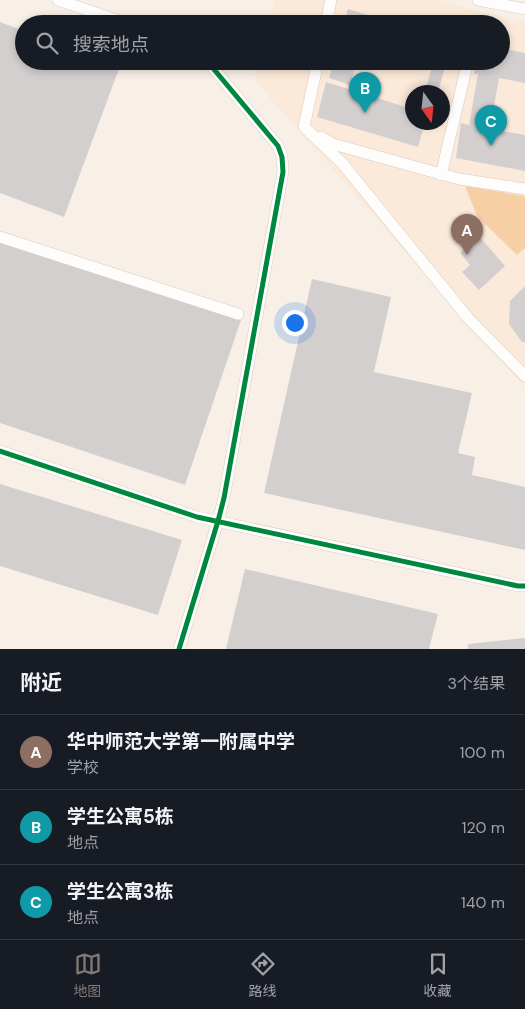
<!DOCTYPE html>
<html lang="zh">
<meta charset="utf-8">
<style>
body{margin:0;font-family:"DM Sans","Noto Sans SC",sans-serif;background:#20242c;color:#f1f3f6}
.compass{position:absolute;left:405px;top:85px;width:45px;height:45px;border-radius:50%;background:#171b24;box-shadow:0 2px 8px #0003;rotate:165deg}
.you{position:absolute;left:294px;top:322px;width:18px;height:18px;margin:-12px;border:4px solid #fff;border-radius:50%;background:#1a73e8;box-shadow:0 0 0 8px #1a73e833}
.badge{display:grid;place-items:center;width:32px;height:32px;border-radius:50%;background:#827a72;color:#fff;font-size:16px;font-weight:700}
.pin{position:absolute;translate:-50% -41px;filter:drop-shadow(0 1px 2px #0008)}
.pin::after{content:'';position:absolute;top:26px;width:18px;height:15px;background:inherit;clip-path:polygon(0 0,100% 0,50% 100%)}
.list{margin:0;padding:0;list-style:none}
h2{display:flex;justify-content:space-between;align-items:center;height:65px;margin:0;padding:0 20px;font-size:21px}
h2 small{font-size:16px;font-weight:400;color:#9ea1a6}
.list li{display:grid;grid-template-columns:32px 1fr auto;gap:15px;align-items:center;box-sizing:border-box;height:75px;padding:0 20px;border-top:1px solid #363941}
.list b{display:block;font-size:19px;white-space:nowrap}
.list p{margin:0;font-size:16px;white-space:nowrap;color:#9ea1a6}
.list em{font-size:16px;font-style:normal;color:#9ea1a6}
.icon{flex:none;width:28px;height:28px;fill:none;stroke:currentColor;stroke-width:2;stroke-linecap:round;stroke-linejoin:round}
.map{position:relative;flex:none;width:525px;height:649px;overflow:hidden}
.search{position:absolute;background:#171b24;box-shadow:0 2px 8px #0003;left:15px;right:15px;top:15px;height:55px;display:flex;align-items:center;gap:12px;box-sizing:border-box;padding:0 18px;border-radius:28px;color:#9ea1a6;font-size:19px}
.sheet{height:290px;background:#171b24}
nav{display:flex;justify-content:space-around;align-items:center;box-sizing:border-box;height:70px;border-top:1px solid #363941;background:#171b24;font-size:14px;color:#9ea1a6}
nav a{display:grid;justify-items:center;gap:2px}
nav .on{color:#827a72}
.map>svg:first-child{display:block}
.built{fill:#fbead9;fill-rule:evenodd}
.park{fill:#f6d0a4}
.building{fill:#d4cfcf}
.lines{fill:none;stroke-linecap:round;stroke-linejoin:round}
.street-casing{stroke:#d4cdc5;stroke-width:12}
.street{stroke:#fefdfb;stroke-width:11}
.cycleway-casing{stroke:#fff;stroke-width:8}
.cycleway{stroke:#00873e;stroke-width:5}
</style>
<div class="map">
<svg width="525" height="649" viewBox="0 0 525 649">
<rect width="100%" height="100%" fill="#f8f0e7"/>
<path class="built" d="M 274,0 L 439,0 L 494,16 L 525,22 L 525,388 L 255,81 L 259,61 L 501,61 L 501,24 L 268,24 ZM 412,92 L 442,92 L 442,122 L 412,122 Z"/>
<path class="park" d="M 465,186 L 525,196 L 525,248 L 517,255 L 477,216 Z"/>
<g class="building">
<path d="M 348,9 L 395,23 L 395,24 L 344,24 Z"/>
<path d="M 0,22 L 24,31 L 24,61 L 106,61 L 120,66 L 64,217 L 0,193 Z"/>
<path d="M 501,48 L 525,53 L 525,83 L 499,78 L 490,129 L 525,135 L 525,171 L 456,158 L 461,123 L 469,125 L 478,74 L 474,74 L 476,61 L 501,61 Z"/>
<path d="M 334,61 L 357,61 L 350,85 L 329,78 Z"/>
<path d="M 429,61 L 440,61 L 439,65 L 445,67 L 438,92 L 425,92 L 433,63 Z"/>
<path d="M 326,82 L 412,109 L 412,122 L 425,122 L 418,147 L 317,117 Z"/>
<path d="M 479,236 L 505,266 L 479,290 L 462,272 L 470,265 L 460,253 Z"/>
<path d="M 0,239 L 241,320 L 185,485 L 0,423 Z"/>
<path d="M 312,279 L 391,297 L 374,372 L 472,393 L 458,453 L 475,457 L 472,475 L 525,487 L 525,550 L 264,493 Z"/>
<path d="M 525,286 L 525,342 L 522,342 L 509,324 L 510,301 Z"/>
<path d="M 0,484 L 182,540 L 158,615 L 0,566 Z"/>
<path d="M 245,569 L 438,614 L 429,649 L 226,649 Z"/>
<path d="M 525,638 L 525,649 L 468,649 L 468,644 Z"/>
</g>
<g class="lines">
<defs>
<g id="street">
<path d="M 58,0 L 128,24"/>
<path d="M 478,0 L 525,9"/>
<path d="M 326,24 L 331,0"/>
<path d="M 318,61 L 304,127 L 342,163 L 468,318 L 525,376"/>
<path d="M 321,137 L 333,144 L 459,179 L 525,189"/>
<path d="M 441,175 L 468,61"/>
<path d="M 0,237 L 238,314"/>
<path d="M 0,451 L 197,517 L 518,586 L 525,586"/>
<path d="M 179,649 L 218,521 L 224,498 L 283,172 L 282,157 L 278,146 L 207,61"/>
</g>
</defs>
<use href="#street" class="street-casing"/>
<use href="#street" class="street"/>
<defs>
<g id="cycleway">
<path d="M 0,451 L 197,517 L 518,586 L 525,586"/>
<path d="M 179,649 L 218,521 L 224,498 L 283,172 L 282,157 L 278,146 L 207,61"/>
</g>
</defs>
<use href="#cycleway" class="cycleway-casing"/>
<use href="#cycleway" class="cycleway"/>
</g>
</svg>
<svg class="compass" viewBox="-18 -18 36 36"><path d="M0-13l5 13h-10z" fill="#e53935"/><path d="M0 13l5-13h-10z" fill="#9ea1a6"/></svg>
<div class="you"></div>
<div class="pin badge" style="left:467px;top:255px;background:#8d6e63">A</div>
<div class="pin badge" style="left:365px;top:113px;background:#0f9aa8">B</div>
<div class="pin badge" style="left:491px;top:146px;background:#0f9aa8">C</div>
<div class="search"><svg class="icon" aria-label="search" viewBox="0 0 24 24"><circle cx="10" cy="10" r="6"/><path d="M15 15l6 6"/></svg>搜索地点</div>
</div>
<section class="sheet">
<h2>附近<small>3个结果</small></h2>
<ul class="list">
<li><span class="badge" style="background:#8d6e63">A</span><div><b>华中师范大学第一附属中学</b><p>学校</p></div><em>100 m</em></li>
<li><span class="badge" style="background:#0f9aa8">B</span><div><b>学生公寓5栋</b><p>地点</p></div><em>120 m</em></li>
<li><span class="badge" style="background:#0f9aa8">C</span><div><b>学生公寓3栋</b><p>地点</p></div><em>140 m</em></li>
</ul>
</section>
<nav>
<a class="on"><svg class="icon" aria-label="map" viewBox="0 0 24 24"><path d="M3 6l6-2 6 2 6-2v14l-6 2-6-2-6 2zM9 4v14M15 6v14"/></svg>地图</a>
<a><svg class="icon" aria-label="directions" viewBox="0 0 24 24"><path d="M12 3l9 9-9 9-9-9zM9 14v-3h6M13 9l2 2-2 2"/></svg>路线</a>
<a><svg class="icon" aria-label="saved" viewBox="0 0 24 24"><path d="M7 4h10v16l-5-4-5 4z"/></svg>收藏</a>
</nav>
